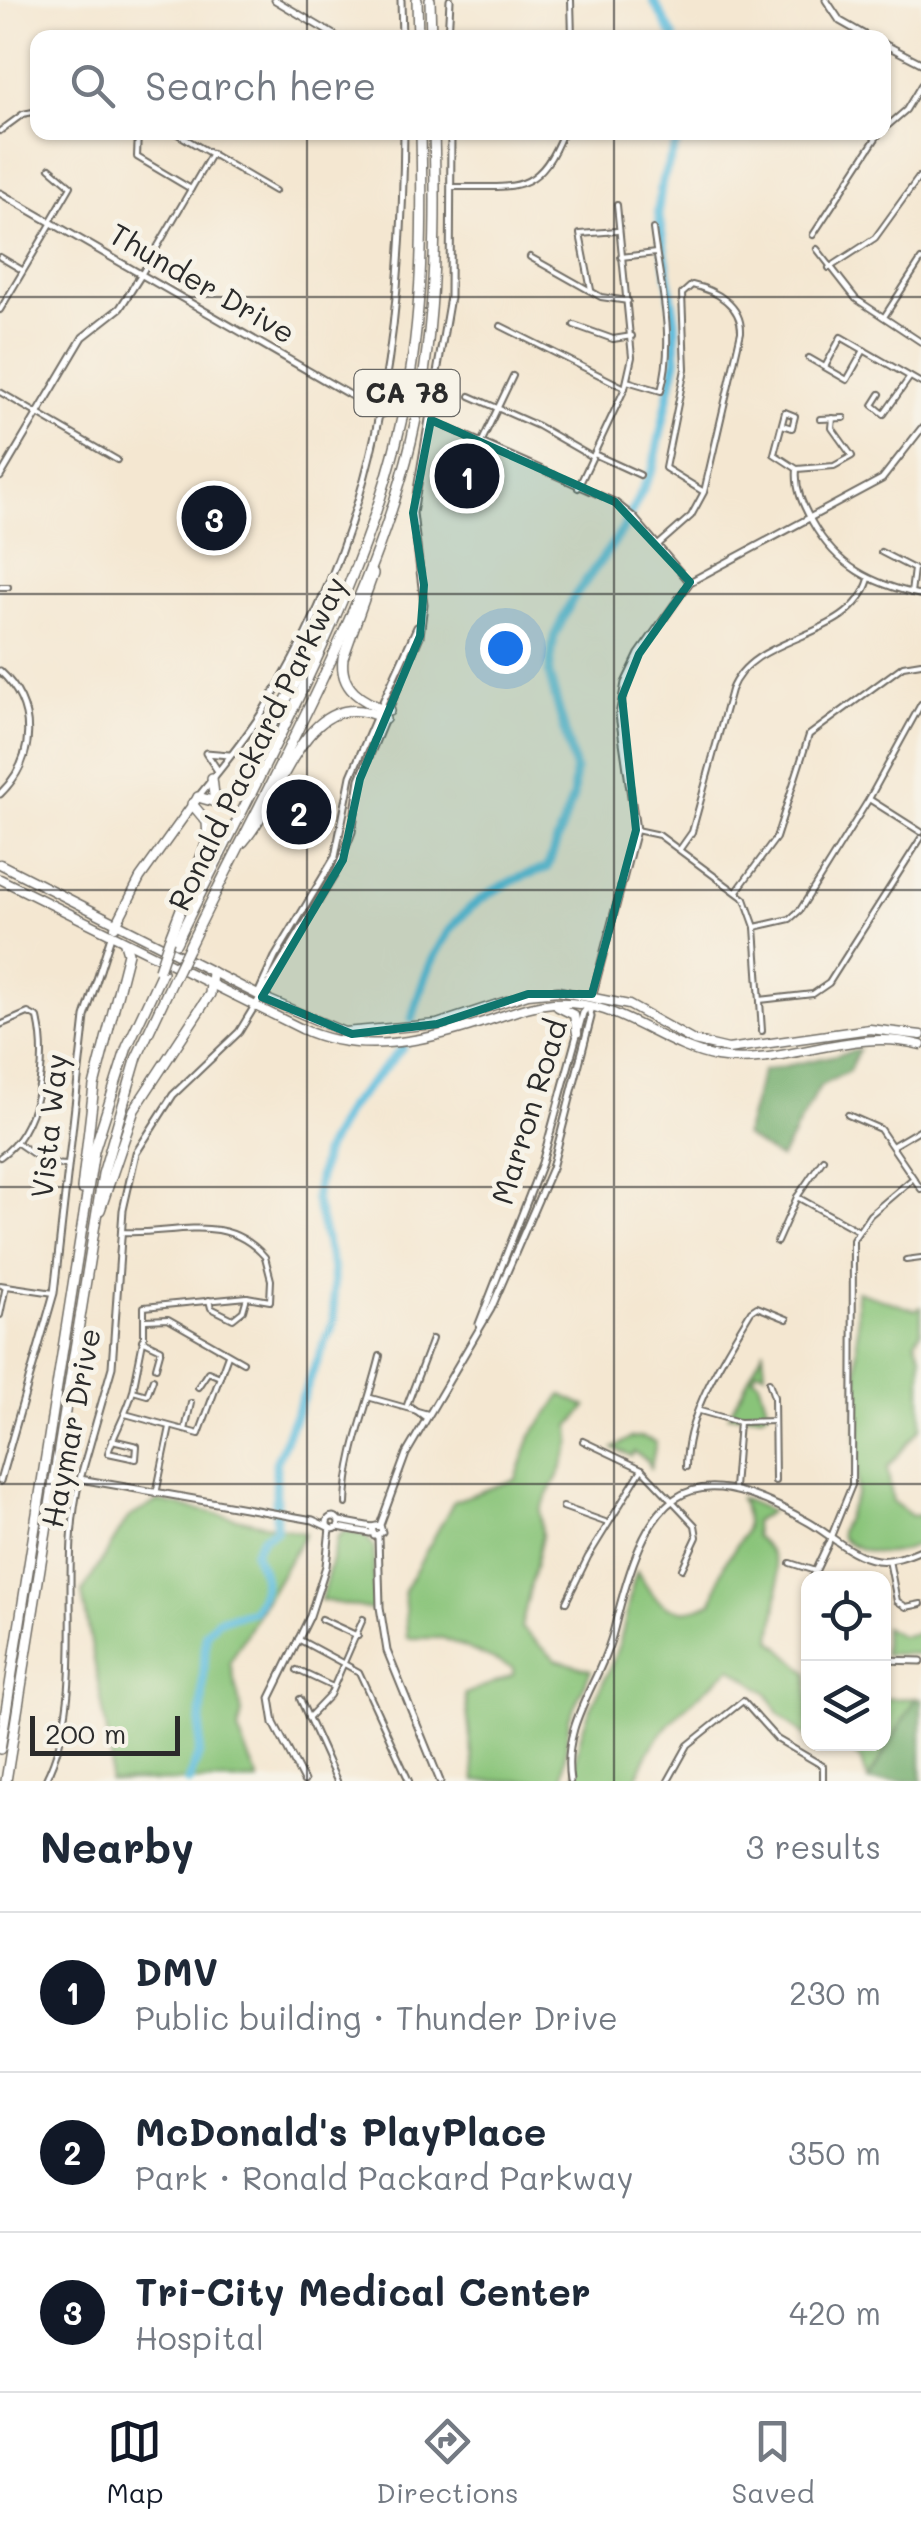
<!DOCTYPE html>
<meta charset="utf-8">
<style>
body{margin:0;font-family:Mali,sans-serif;background:#f2f2f3;color:#1f2937}
.controls{position:absolute;right:30px;bottom:30px;display:grid;overflow:hidden;border-radius:20px;box-shadow:0 2px 8px #0004}
.controls button{width:90px;height:90px;display:grid;place-items:center;padding:0;border:0;border-bottom:2px solid #e0e1e3;background:#fff;color:#1f2937;font:50px sans-serif}
.scale{position:absolute;left:30px;bottom:25px;width:150px;box-sizing:border-box;padding-left:10px;border:5px solid #2b2b2b;border-top:0;font-size:28px;line-height:35px;white-space:nowrap;color:#2b2b2b;-webkit-text-stroke:8px #f7f3e8;paint-order:stroke}
.you{position:absolute;left:505px;top:648px;width:35px;height:35px;margin:-25px;border:8px solid #fff;border-radius:50%;background:#1a73e8;box-shadow:0 0 0 15px #1a73e833}
.badge{display:grid;place-items:center;width:65px;height:65px;border-radius:50%;background:#111827;color:#fff;font-size:32px;font-weight:700}
.pin{position:absolute;translate:-50% -50%;border:5px solid #fff;box-shadow:0 2px 10px #0006}
.list{margin:0;padding:0;list-style:none}
h2{display:flex;justify-content:space-between;align-items:center;height:130px;margin:0;padding:0 40px;font-size:42px}
h2 small{font-size:32px;font-weight:400;color:#747a83}
.list li{display:grid;grid-template-columns:65px 1fr auto;gap:30px;align-items:center;box-sizing:border-box;height:160px;padding:0 40px;border-top:2px solid #e0e1e3}
.list b{display:block;font-size:38px;white-space:nowrap}
.list p{margin:0;font-size:32px;white-space:nowrap;color:#747a83}
.list em{font-size:32px;font-style:normal;color:#747a83}
.icon{flex:none;width:55px;height:55px;fill:none;stroke:currentColor;stroke-width:2;stroke-linecap:round;stroke-linejoin:round}
.map{position:relative;flex:none;width:921px;height:1781px;overflow:hidden}
.search{position:absolute;background:#fff;box-shadow:0 2px 8px #0004;left:30px;right:30px;top:30px;height:110px;display:flex;align-items:center;gap:25px;box-sizing:border-box;padding:0 35px;border-radius:20px;color:#747a83;font-size:38px}
.sheet{height:610px;background:#fff}
nav{display:flex;justify-content:space-around;align-items:center;box-sizing:border-box;height:140px;border-top:2px solid #e0e1e3;background:#fff;font-size:28px;color:#747a83}
nav a{display:grid;justify-items:center;gap:5px}
nav .on{color:#111827}
.map>svg:first-child{display:block}
.green{fill:#89c479;stroke:#5a7852;stroke-width:2.5}
.forest{fill:#6eaa69;stroke:#4c6a4a;stroke-width:2.5}
.lines{fill:none;stroke-linecap:round;stroke-linejoin:round}
.river{stroke:#5fbddd;stroke-width:9}
.street-casing{stroke:#716d65;stroke-width:8}
.secondary-casing{stroke:#716d65;stroke-width:9}
.primary-casing{stroke:#716d65;stroke-width:11}
.highway-casing{stroke:#716d65;stroke-width:12}
.street{stroke:#fff;stroke-width:4}
.secondary{stroke:#fff;stroke-width:5}
.primary{stroke:#fff;stroke-width:8}
.highway{stroke:#fff;stroke-width:9}
.highway-bridge-casing{stroke:#716d65;stroke-width:12;stroke-linecap:butt}
.highway-bridge{stroke:#fff;stroke-width:9}
.marked{fill:#0f766e;fill-opacity:0.2;stroke:#0f766e;stroke-width:8;stroke-linejoin:round}
.grid{fill:none;stroke:#2b2b2b;stroke-width:2.5;stroke-opacity:0.55}
.labels{text-anchor:middle;stroke-width:10;stroke-linejoin:round;paint-order:stroke}
.shield{fill:#f7f3e8;stroke:#686764;stroke-width:2.5}
.shield-label{font-size:28px;font-weight:bold;fill:#2b2b2b}
.street-label{font-size:30px;fill:#2b2b2b;stroke:#f7f3e8}
</style>
<div class="map">
<svg width="921" height="1781" viewBox="0 0 921 1781">
<rect width="100%" height="100%" fill="#f7f3e8"/>
<filter id="ink" filterUnits="userSpaceOnUse"><feTurbulence type="fractalNoise" baseFrequency=".01" numOctaves="2"/><feDisplacementMap in="SourceGraphic" scale="20" xChannelSelector="R" yChannelSelector="G"/><feConvolveMatrix kernelMatrix="1 2 1 2 8 2 1 2 1" color-interpolation-filters="sRGB"/></filter>
<filter id="wash" filterUnits="userSpaceOnUse"><feTurbulence type="fractalNoise" baseFrequency=".0048" numOctaves="4" result="noise"/><feDisplacementMap in="SourceGraphic" scale="40" xChannelSelector="R" yChannelSelector="G"/><feGaussianBlur stdDeviation="2.25" result="paint"/><feColorMatrix in="noise" values="0 0 0 0 0 0 0 0 0 0 0 0 0 0 0 0 0 1.4 0 .05"/><feComposite in="paint" operator="in"/></filter>
<g filter="url(#wash)">
<rect width="100%" height="100%" fill="#f4e7d1"/>
<g class="green">
<path d="M 857,1291 L 915,1310 L 921,1307 L 921,1331 L 915,1341 L 921,1356 L 921,1428 L 887,1468 L 893,1502 L 912,1516 L 921,1515 L 921,1542 C 894,1559 866,1556 841,1538 L 840,1531 L 857,1493 Z"/>
<path d="M 763,1351 L 765,1372 L 757,1370 L 753,1377 L 759,1381 L 768,1410 L 762,1415 L 729,1415 Z"/>
<path d="M 562,1395 L 587,1407 L 570,1426 L 571,1442 L 561,1470 L 540,1510 L 542,1536 L 521,1628 L 556,1660 L 591,1670 L 569,1719 L 563,1781 L 475,1781 L 465,1694 L 513,1675 L 513,1668 L 443,1638 L 407,1638 L 404,1591 L 454,1501 L 516,1479 L 531,1436 Z"/>
<path d="M 642,1437 L 656,1442 L 651,1468 L 647,1460 L 634,1452 L 631,1456 L 614,1448 L 630,1438 Z"/>
<path d="M 740,1498 L 771,1511 L 754,1522 L 755,1536 C 791,1565 776,1598 772,1640 L 808,1673 L 808,1739 L 780,1715 L 766,1692 L 731,1668 C 691,1702 652,1729 636,1781 L 576,1781 C 572,1727 602,1695 618,1647 C 627,1623 628,1593 637,1571 C 655,1604 676,1622 712,1602 C 717,1590 719,1575 725,1563 C 740,1536 755,1534 740,1498 Z"/>
<path d="M 158,1501 L 305,1533 L 230,1662 L 242,1713 L 238,1731 L 259,1781 L 109,1781 L 111,1755 L 82,1593 L 128,1518 Z"/>
<path d="M 345,1531 L 364,1535 L 374,1546 L 374,1610 L 321,1600 L 338,1536 Z"/>
<path d="M 884,1627 L 901,1636 L 921,1633 L 921,1654 L 884,1654 Z"/>
<path d="M 916,1698 L 868,1780 L 860,1759 L 841,1744 L 884,1744 L 884,1699 Z"/>
</g>
<g class="forest">
<path d="M 859,1050 L 849,1071 L 820,1086 L 780,1159 L 744,1136 L 762,1071 Z"/>
<path d="M 916,1698 L 921,1699 L 921,1781 L 868,1781 Z"/>
</g>
<g class="lines">
<g class="river">
<path d="M 653,0 L 674,38"/>
<path d="M 412,1019 C 434,937 463,893 547,868 L 573,797 L 575,769 L 549,674 L 554,637 L 572,600 L 622,531 L 653,468 L 676,361 L 675,320 L 658,210 L 662,181 L 681,132"/>
<path d="M 189,1781 L 199,1753 L 206,1633 L 218,1620 L 253,1611 C 268,1588 267,1577 254,1553 L 262,1538 L 276,1530 L 276,1463 L 334,1320 L 333,1269 L 315,1198 L 324,1153 L 347,1109 L 403,1047"/>
</g>
</g>
</g>
<g filter="url(#ink)">
<g class="lines">
<defs>
<g id="street">
<path d="M 571,0 L 572,38"/>
<path d="M 884,129 L 906,110 L 921,85"/>
<path d="M 0,131 L 23,114 L 38,111"/>
<path d="M 138,132 L 137,157 L 191,189"/>
<path d="M 174,132 L 275,191"/>
<path d="M 50,168 L 71,186 L 50,222"/>
<path d="M 452,187 C 513,186 538,197 563,132"/>
<path d="M 813,235 L 880,132"/>
<path d="M 817,249 L 856,299 L 921,342"/>
<path d="M 0,257 L 22,270"/>
<path d="M 530,257 L 601,297 L 628,301"/>
<path d="M 621,257 L 656,253"/>
<path d="M 829,268 L 875,238 L 919,177"/>
<path d="M 141,275 L 212,153"/>
<path d="M 591,290 L 580,234 L 617,231"/>
<path d="M 0,310 L 51,224"/>
<path d="M 884,317 L 921,260"/>
<path d="M 574,325 L 613,339 L 632,336"/>
<path d="M 501,326 L 625,388"/>
<path d="M 809,358 L 847,380 L 864,350"/>
<path d="M 825,367 L 841,337 L 921,383"/>
<path d="M 627,381 L 661,391 C 676,336 660,285 653,229"/>
<path d="M 0,392 L 117,460"/>
<path d="M 880,394 L 873,405 L 884,414 L 910,377"/>
<path d="M 470,396 L 538,426 L 592,457"/>
<path d="M 820,419 L 844,418"/>
<path d="M 431,420 L 615,502 L 634,517 L 689,582"/>
<path d="M 782,425 L 792,428 L 795,416 L 785,412 L 774,454 L 797,469"/>
<path d="M 481,443 L 513,376"/>
<path d="M 594,454 L 640,475"/>
<path d="M 797,469 C 795,490 803,505 812,522 C 837,567 872,584 921,595"/>
<path d="M 797,469 L 834,466 L 852,456 L 832,428 L 833,418"/>
<path d="M 578,488 L 625,388 L 632,357 L 617,205"/>
<path d="M 658,545 L 691,516 L 704,492 L 741,332 C 742,306 716,290 692,285 L 682,294 L 685,369 L 665,468 L 704,492"/>
<path d="M 881,552 L 914,569 L 911,593"/>
<path d="M 0,587 L 8,587"/>
<path d="M 869,799 L 921,832"/>
<path d="M 636,830 L 659,835 L 745,899 L 755,927 L 762,1031"/>
<path d="M 680,849 L 692,832 L 731,690 C 754,631 850,643 869,579"/>
<path d="M 737,891 L 776,838 L 809,735 L 903,666 L 921,663"/>
<path d="M 755,927 L 790,919 L 800,910 L 869,799 L 921,704"/>
<path d="M 760,1000 L 813,994 L 829,983 L 921,838"/>
<path d="M 0,1025 L 28,1013 L 38,1018 C 48,1062 39,1130 0,1157"/>
<path d="M 848,1115 L 880,1129 L 921,1189"/>
<path d="M 16,1142 L 48,1164 L 68,1165"/>
<path d="M 892,1146 L 921,1129"/>
<path d="M 797,1197 L 857,1230"/>
<path d="M 777,1242 L 797,1197 L 823,1159"/>
<path d="M 906,1260 L 921,1258"/>
<path d="M 0,1285 L 54,1293"/>
<path d="M 209,1300 L 211,1308 L 233,1319 L 243,1311 L 247,1297"/>
<path d="M 0,1315 L 6,1286"/>
<path d="M 146,1320 L 168,1319 L 243,1362"/>
<path d="M 142,1340 L 161,1349 L 156,1367"/>
<path d="M 769,1382 L 774,1397 L 775,1481"/>
<path d="M 198,1387 L 208,1372 L 220,1377"/>
<path d="M 133,1391 L 147,1395 L 153,1379"/>
<path d="M 371,1398 L 428,1414"/>
<path d="M 407,1405 L 432,1339"/>
<path d="M 411,1407 L 426,1418"/>
<path d="M 700,1411 L 739,1422 L 774,1421"/>
<path d="M 125,1414 L 199,1434 L 228,1355"/>
<path d="M 185,1430 L 191,1403"/>
<path d="M 112,1440 L 137,1446 L 136,1459 L 108,1453 C 115,1432 127,1413 133,1391 L 144,1336 L 144,1307 L 247,1297 L 270,1301 L 271,1280 L 265,1257 C 225,1210 172,1236 121,1232"/>
<path d="M 583,1441 L 642,1469 L 695,1525 L 697,1537 L 682,1569"/>
<path d="M 686,1467 C 686,1412 724,1357 751,1311 L 757,1307 L 787,1319"/>
<path d="M 734,1488 L 739,1422"/>
<path d="M 156,1494 L 170,1427"/>
<path d="M 346,1504 C 347,1452 368,1406 380,1356"/>
<path d="M 563,1507 L 605,1522"/>
<path d="M 828,1544 L 852,1485 L 853,1240 L 870,1215 L 911,1180"/>
<path d="M 889,1560 L 897,1601 L 906,1607 L 921,1604"/>
<path d="M 790,1563 L 815,1571"/>
<path d="M 566,1602 L 588,1557 L 642,1469"/>
<path d="M 321,1619 L 358,1636"/>
<path d="M 298,1639 L 359,1672 L 409,1781"/>
<path d="M 297,1670 L 333,1687"/>
<path d="M 300,1699 L 337,1781"/>
<path d="M 308,1718 L 330,1695 L 363,1619"/>
<path d="M 45,1781 C 91,1690 56,1576 80,1479"/>
<path d="M 668,1781 L 688,1745 L 743,1701 L 777,1739 L 823,1766 L 823,1781"/>
</g>
<g id="secondary">
<path d="M 275,0 L 339,38"/>
<path d="M 401,0 L 402,38"/>
<path d="M 826,0 L 840,21 L 870,38"/>
<path d="M 448,38 L 450,0"/>
<path d="M 884,44 L 921,63"/>
<path d="M 0,193 L 383,414"/>
<path d="M 0,477 L 83,337 L 120,308 L 141,275"/>
<path d="M 0,671 C 38,706 36,759 0,794"/>
<path d="M 380,708 L 417,627"/>
<path d="M 389,709 L 420,636 L 424,604 L 413,513 L 450,297 L 451,132"/>
<path d="M 218,771 L 206,753 L 229,755"/>
<path d="M 198,797 C 220,769 244,741 263,711 C 377,529 402,343 404,132"/>
<path d="M 258,994 L 275,957 L 335,857 L 351,776 L 376,718"/>
<path d="M 592,997 L 636,830 L 619,715 L 625,683 L 639,654 L 690,582 L 882,479 L 921,429"/>
<path d="M 479,1324 L 542,1163 L 583,1013 L 588,1007"/>
<path d="M 0,1481 L 54,1293 L 85,1017 L 111,936"/>
<circle cx="333" cy="1523" r="6"/>
<path d="M 340,1521 L 372,1527"/>
<path d="M 380,1525 L 372,1527 L 374,1536 L 382,1532 L 380,1525 L 406,1454 L 491,1309 L 552,1168 L 591,1017 L 589,1007"/>
<path d="M 328,1527 L 313,1520 L 80,1479 L 112,1367 L 123,1210 L 136,1153 L 173,1095 L 239,1032 L 337,871 L 352,832 L 360,779 L 385,719"/>
<path d="M 338,1527 L 370,1533"/>
<path d="M 378,1536 L 380,1607 L 387,1651 L 440,1781"/>
<path d="M 812,1578 L 828,1544"/>
<path d="M 808,1588 L 808,1603"/>
<path d="M 884,1660 L 921,1661"/>
<path d="M 304,1781 L 274,1723 L 270,1698 L 310,1616 L 326,1566 L 330,1528"/>
<path d="M 570,1781 C 561,1721 601,1683 614,1629 C 646,1499 679,1447 810,1523 C 832,1536 851,1556 877,1560 C 892,1562 907,1556 921,1550"/>
</g>
<g id="primary">
<path d="M 0,864 L 260,996 L 344,1032 L 437,1024 L 528,994 L 558,991 L 629,1005 L 694,1041 L 728,1049 L 870,1029 L 921,1035"/>
<path d="M 0,879 L 302,1029 C 358,1055 423,1042 480,1023 C 505,1016 526,1005 553,1003 C 617,998 659,1046 717,1057 C 784,1068 850,1026 921,1045"/>
<path d="M 115,927 L 140,878 L 198,797"/>
<path d="M 558,1007 L 574,1015 L 577,1033"/>
</g>
<g id="highway">
<path d="M 417,0 L 418,38"/>
<path d="M 430,0 L 431,38"/>
<path d="M 373,574 L 343,658 C 339,689 362,702 389,711"/>
<path d="M 212,778 L 214,795 L 223,798"/>
<path d="M 198,797 L 219,803 L 231,797 L 313,652"/>
<path d="M 243,842 C 284,796 305,678 385,719"/>
<path d="M 169,940 L 208,839 L 207,822 L 192,804"/>
<path d="M 176,943 C 253,784 357,606 398,435 C 423,335 423,235 421,132"/>
<path d="M 188,949 C 264,790 370,612 411,442 C 435,339 437,237 434,132"/>
<path d="M 82,1189 L 94,1086 L 128,953 L 125,943"/>
<path d="M 100,1210 L 134,1110 L 210,994 L 212,972"/>
<path d="M 0,1749 L 94,1151 L 127,1047 L 162,972"/>
<path d="M 6,1781 L 103,1174 L 137,1057 L 174,978"/>
</g>
</defs>
<use href="#street" class="street-casing"/>
<use href="#secondary" class="secondary-casing"/>
<use href="#primary" class="primary-casing"/>
<use href="#highway" class="highway-casing"/>
<use href="#street" class="street"/>
<use href="#secondary" class="secondary"/>
<use href="#primary" class="primary"/>
<use href="#highway" class="highway"/>
<defs>
<g id="highway-bridge">
<path d="M 159,970 L 169,940"/>
<path d="M 174,978 L 188,949"/>
</g>
</defs>
<use href="#highway-bridge" class="highway-bridge-casing"/>
<use href="#highway-bridge" class="highway-bridge"/>
</g>
</g>
<path class="marked" d="M 431,420 L 615,502 L 690,582 L 639,654 L 622,697 L 636,830 L 592,994 L 528,994 L 437,1024 L 352,1034 L 262,997 L 343,860 L 360,779 L 420,636 L 424,585 L 413,513 Z"/>
<path class="grid" d="M 307,0 L 307,38M 614,0 L 614,38M 307,132 L 307,1781M 614,132 L 614,1781M 0,297 L 921,297M 0,594 L 921,594M 0,890 L 921,890M 0,1187 L 921,1187M 0,1484 L 921,1484"/>
<g class="labels">
<rect class="shield" x="354.5" y="370" width="105" height="46" rx="8"/>
<g class="shield-label">
<text x="407" y="403">CA 78</text>
</g>
<g class="street-label">
<text transform="translate(202 284) rotate(30)" y="10">Thunder Drive</text>
<text transform="translate(258 744) rotate(-64)" y="10">Ronald Packard Parkway</text>
<text transform="translate(530 1112) rotate(-73)" y="10">Marron Road</text>
<text transform="translate(50 1126) rotate(-84)" y="10">Vista Way</text>
<text transform="translate(72 1428) rotate(-79)" y="10">Haymar Drive</text>
</g>
</g>
</svg>
<div class="controls">
<button><svg class="icon" aria-label="locate" viewBox="0 0 24 24"><circle cx="12" cy="12" r="6"/><path d="M12 2v4M12 18v4M2 12h4M18 12h4"/></svg></button>
<button><svg class="icon" aria-label="layers" viewBox="0 0 24 24"><path d="M12 4l9 5-9 5-9-5zM3 14l9 5 9-5"/></svg></button>
</div>
<div class="scale">200 m</div>
<div class="you"></div>
<div class="pin badge" style="left:467px;top:476px">1</div>
<div class="pin badge" style="left:299px;top:812px">2</div>
<div class="pin badge" style="left:214px;top:518px">3</div>
<div class="search"><svg class="icon" aria-label="search" viewBox="0 0 24 24"><circle cx="10" cy="10" r="6"/><path d="M15 15l6 6"/></svg>Search here</div>
</div>
<section class="sheet">
<h2>Nearby<small>3 results</small></h2>
<ul class="list">
<li><span class="badge">1</span><div><b>DMV</b><p>Public building · Thunder Drive</p></div><em>230 m</em></li>
<li><span class="badge">2</span><div><b>McDonald's PlayPlace</b><p>Park · Ronald Packard Parkway</p></div><em>350 m</em></li>
<li><span class="badge">3</span><div><b>Tri-City Medical Center</b><p>Hospital</p></div><em>420 m</em></li>
</ul>
</section>
<nav>
<a class="on"><svg class="icon" aria-label="map" viewBox="0 0 24 24"><path d="M3 6l6-2 6 2 6-2v14l-6 2-6-2-6 2zM9 4v14M15 6v14"/></svg>Map</a>
<a><svg class="icon" aria-label="directions" viewBox="0 0 24 24"><path d="M12 3l9 9-9 9-9-9zM9 14v-3h6M13 9l2 2-2 2"/></svg>Directions</a>
<a><svg class="icon" aria-label="saved" viewBox="0 0 24 24"><path d="M7 4h10v16l-5-4-5 4z"/></svg>Saved</a>
</nav>
